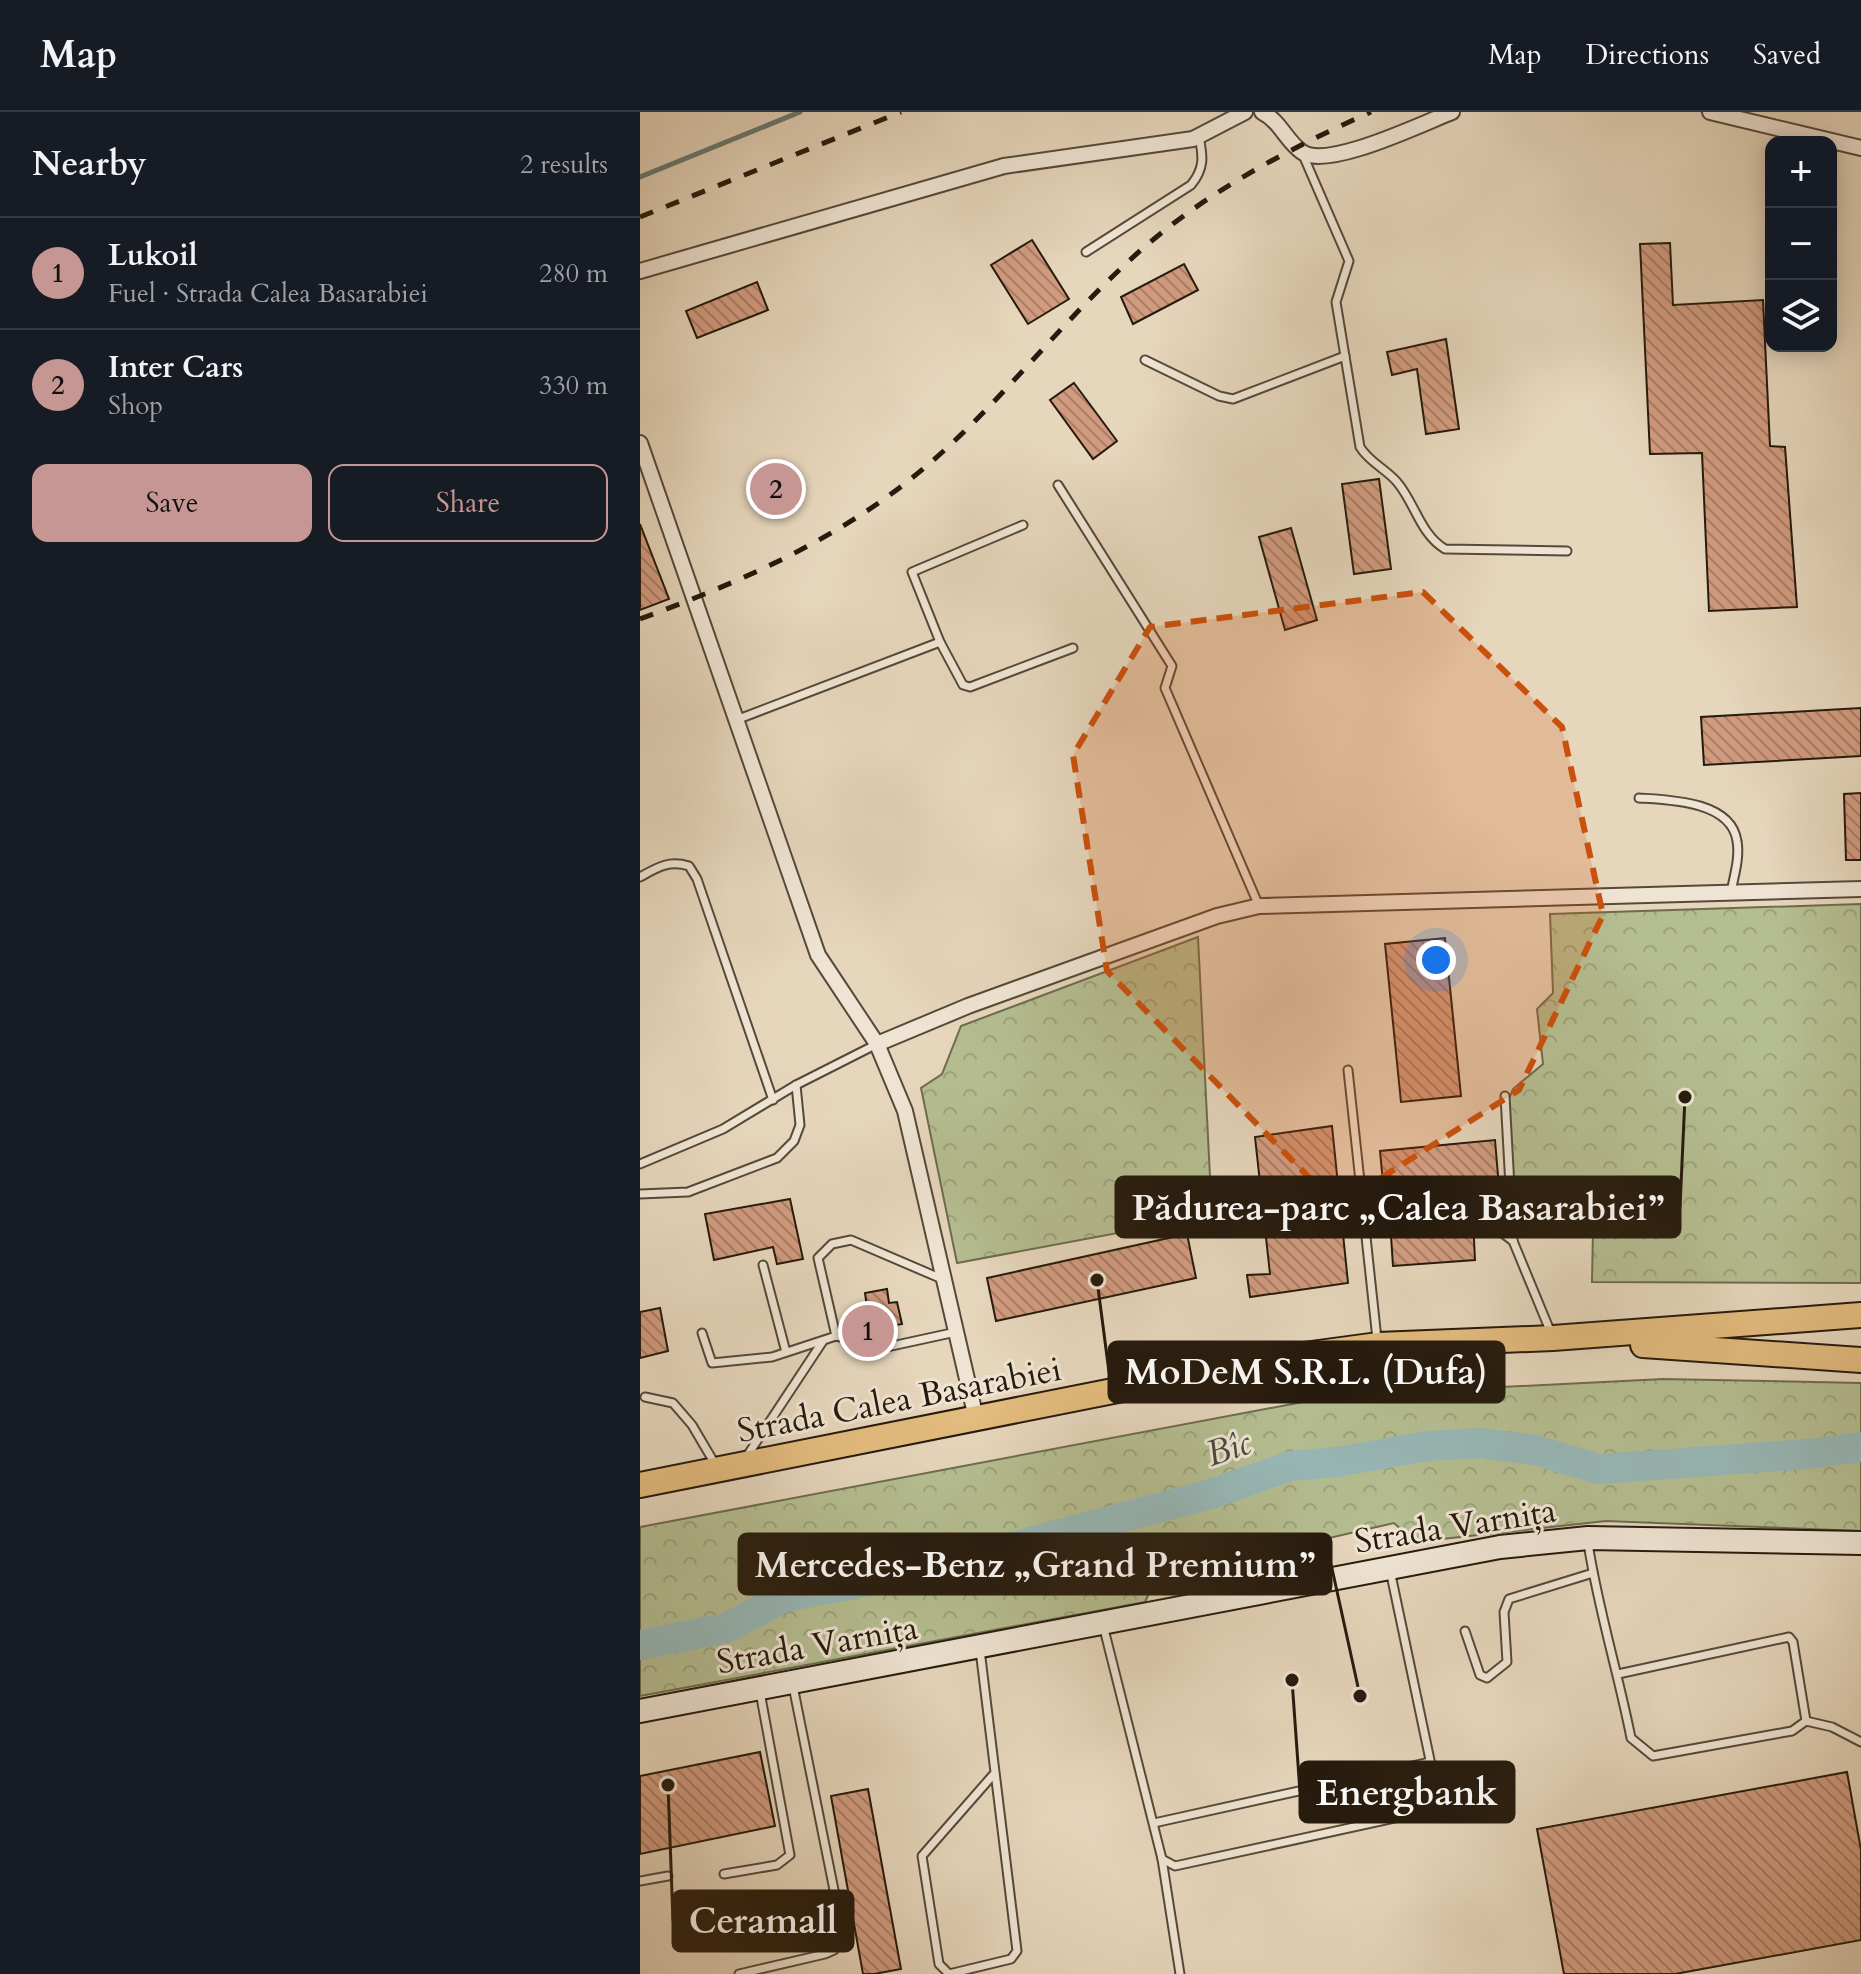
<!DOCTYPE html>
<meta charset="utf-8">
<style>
body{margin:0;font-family:Cardo,serif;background:#242831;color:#f1f3f6}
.controls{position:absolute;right:24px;top:24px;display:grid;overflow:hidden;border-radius:16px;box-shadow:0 4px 20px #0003}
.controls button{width:72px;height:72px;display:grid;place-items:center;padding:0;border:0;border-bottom:2px solid #363941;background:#171b24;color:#f1f3f6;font:40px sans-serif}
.you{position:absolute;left:796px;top:848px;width:28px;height:28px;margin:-20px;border:6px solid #fff;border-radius:50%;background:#1a73e8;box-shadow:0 0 0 12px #1a73e833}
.badge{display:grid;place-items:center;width:52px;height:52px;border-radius:50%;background:#c59692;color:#111;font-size:26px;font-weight:700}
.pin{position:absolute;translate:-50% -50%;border:4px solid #fff;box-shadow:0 2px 8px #0006}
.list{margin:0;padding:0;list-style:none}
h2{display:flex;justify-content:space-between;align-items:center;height:104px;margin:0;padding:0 32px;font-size:34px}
h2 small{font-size:26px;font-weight:400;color:#9ea1a6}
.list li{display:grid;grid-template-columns:52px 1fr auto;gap:24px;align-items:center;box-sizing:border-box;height:112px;padding:0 32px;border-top:2px solid #363941}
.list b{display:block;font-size:30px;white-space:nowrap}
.list p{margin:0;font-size:26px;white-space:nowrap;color:#9ea1a6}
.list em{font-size:26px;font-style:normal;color:#9ea1a6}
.actions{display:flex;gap:16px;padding:24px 32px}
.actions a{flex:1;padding:18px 0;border:2px solid #c59692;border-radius:16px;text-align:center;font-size:28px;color:#c59692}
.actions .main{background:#c59692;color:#111}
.icon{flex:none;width:44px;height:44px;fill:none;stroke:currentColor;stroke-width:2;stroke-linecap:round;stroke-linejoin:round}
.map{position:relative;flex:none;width:1221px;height:1862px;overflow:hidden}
header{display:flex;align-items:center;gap:48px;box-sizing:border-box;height:112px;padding:0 40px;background:#171b24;border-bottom:2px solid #363941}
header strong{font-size:38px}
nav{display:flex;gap:44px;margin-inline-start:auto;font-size:28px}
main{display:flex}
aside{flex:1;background:#171b24}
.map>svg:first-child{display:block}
.forest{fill:url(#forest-crowns);stroke:#6d6c4f;stroke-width:2}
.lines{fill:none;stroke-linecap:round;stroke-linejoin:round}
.stream{stroke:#697973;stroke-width:5}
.river{stroke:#97b8b7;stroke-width:30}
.building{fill:url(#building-back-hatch);stroke:#251a0d;stroke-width:2}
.lane-casing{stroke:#554939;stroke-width:11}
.street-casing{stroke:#554939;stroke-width:18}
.secondary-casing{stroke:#251a0d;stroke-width:26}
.primary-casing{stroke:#251a0d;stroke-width:28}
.lane{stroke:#efe4d3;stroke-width:7}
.street{stroke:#efe4d3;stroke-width:14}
.secondary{stroke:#efe4d3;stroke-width:22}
.primary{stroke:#e3bb7e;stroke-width:24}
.rail{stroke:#251a0d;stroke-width:5;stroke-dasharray:14 14;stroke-linecap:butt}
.marked{fill:#cb500c;fill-opacity:0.2;stroke:#cb500c;stroke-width:6;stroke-dasharray:16 10;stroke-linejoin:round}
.labels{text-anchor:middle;stroke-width:6;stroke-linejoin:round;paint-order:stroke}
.street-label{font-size:34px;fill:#251a0d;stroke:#efe4d3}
.water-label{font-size:36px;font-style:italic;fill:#474940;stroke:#efe4d3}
.leader{fill:none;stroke:#251a0d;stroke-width:3}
.callout-dot{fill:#251a0d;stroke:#efe4d3;stroke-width:3}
.callout{fill:#251a0d;stroke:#251a0d;stroke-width:3}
.callout-label{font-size:36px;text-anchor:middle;font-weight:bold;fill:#fff}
</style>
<header>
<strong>Map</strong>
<nav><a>Map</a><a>Directions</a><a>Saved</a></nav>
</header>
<main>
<aside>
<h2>Nearby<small>2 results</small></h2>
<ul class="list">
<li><span class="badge">1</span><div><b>Lukoil</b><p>Fuel · Strada Calea Basarabiei</p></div><em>280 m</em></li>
<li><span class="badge">2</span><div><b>Inter Cars</b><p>Shop</p></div><em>330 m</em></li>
</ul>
<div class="actions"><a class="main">Save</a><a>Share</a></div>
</aside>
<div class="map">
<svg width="1221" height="1862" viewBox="0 0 1221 1862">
<defs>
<pattern id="forest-crowns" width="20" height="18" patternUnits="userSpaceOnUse" patternTransform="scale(2)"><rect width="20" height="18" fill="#b5be91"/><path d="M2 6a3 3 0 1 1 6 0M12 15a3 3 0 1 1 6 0" fill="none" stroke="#9ca37c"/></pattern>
<pattern id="building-back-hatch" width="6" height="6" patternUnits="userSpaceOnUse" patternTransform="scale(2)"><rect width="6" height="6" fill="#d19b7f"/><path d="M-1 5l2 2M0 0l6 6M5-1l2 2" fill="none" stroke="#a97e66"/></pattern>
</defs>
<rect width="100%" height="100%" fill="#e6d6bc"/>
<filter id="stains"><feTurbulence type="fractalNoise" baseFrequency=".0025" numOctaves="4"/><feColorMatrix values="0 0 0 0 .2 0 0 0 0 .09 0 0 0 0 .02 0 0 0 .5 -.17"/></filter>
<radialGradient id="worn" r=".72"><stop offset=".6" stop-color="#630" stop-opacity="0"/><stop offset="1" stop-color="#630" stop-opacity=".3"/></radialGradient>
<g class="forest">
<path d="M 1221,792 L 1221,1171 L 952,1170 L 953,1118 L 871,1113 L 866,994 L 873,977 L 903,952 L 897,897 L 913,881 L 910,802 Z"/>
<path d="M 558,825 L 571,1085 L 491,1098 L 494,1118 L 317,1151 L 281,976 L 302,962 L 321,914 Z"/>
<path d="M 1023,1267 L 1221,1271 L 1221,1419 L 966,1409 L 775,1430 L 754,1411 L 516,1466 L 505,1490 L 0,1584 L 0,1415 L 700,1283 Z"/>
</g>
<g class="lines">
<path class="stream" d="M 0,65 L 160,0"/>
<path class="river" d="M 0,1533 L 86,1516 L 145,1485 L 240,1467 L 287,1440 L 338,1444 L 574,1381 L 650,1354 L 697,1350 L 787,1334 L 839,1331 L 895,1338 L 959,1357 L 1168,1342 L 1221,1335"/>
</g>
<g class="building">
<path d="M 392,128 L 429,187 L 388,212 L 351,153 Z"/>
<path d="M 1030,131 L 1033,193 L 1123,188 L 1130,334 L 1145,335 L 1157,495 L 1069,499 L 1062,341 L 1010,342 L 1000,132 Z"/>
<path d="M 544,152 L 558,178 L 493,212 L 481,185 Z"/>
<path d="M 117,170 L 128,198 L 57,226 L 46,199 Z"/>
<path d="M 806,227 L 819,317 L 786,322 L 777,257 L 752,263 L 747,240 Z"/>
<path d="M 434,271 L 477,329 L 453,347 L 410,288 Z"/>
<path d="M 739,367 L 751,457 L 714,462 L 702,372 Z"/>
<path d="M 0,412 L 29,487 L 0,498 Z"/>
<path d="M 651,416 L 677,508 L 645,518 L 619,425 Z"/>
<path d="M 1221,596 L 1221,644 L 1064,653 L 1061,605 Z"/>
<path d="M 1221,681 L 1221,748 L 1206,748 L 1204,682 Z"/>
<path d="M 805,826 L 821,984 L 761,990 L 745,832 Z"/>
<path d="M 692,1014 L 708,1171 L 610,1185 L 607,1163 L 630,1162 L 615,1025 Z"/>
<path d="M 855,1028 L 860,1087 L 834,1090 L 833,1073 L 744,1081 L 740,1039 Z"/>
<path d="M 150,1087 L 163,1147 L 137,1152 L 133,1135 L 74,1148 L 65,1102 Z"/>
<path d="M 828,1104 L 833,1107 L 835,1148 L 753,1154 L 750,1109 Z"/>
<path d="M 547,1122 L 556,1166 L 356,1209 L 347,1166 Z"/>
<path d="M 247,1177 L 249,1191 L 257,1190 L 262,1212 L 222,1219 L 218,1196 L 227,1195 L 225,1181 Z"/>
<path d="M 20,1196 L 28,1239 L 0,1246 L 0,1200 Z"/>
<path d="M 120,1640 L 135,1714 L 0,1742 L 0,1664 Z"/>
<path d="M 1207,1660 L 1221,1738 L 1221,1828 L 1035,1862 L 924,1862 L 897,1717 Z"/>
<path d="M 228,1677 L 261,1857 L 234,1862 L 223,1862 L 191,1684 Z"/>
</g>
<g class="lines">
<defs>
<g id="lane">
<path d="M 663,43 L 709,149 L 696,190 L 720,335 C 729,350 746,357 757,370 C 775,391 780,422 805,437 L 927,439"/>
<path d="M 446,140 L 551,73 C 565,56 563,44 559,24"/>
<path d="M 505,248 L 579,284 L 593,287 L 705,244"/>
<path d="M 418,373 L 532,554 L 525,576 L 619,794"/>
<path d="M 383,413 L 272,460 L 300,530 L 323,573 L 330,575 L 433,536"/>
<path d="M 96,608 L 300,530"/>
<path d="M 999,686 C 1030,688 1091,689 1097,729 C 1100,746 1094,764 1091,780"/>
<path d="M 0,765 C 18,755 29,748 49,754 L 57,767 L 133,988"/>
<path d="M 708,958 L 737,1227"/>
<path d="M 865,984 L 873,1129 L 911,1221"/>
<path d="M 0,1052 L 83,1017 L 156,973 L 237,932"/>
<path d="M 0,1082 L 48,1080 L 137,1046 L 154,1029 L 160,1013 L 156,973"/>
<path d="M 776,1093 L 822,1091 L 873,1129"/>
<path d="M 123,1153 L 146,1240"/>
<path d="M 62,1221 L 72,1251 L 132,1245 L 196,1224 L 247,1235 L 316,1220"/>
<path d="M 196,1224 L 178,1146 L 192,1132 L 211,1128 L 302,1167"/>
<path d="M 5,1285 L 33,1291 L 52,1313 L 75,1352"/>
<path d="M 107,1344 L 183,1229"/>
<path d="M 948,1431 C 958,1497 978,1560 991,1626 L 1013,1644 L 1152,1619 L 1166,1609 L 1153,1530 L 1149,1525 L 978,1562"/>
<path d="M 463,1513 L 522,1747 L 535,1754 L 787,1699 L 798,1686 L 750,1458"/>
<path d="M 825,1519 L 840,1563 L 847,1566 L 867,1550 L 864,1500 L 869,1487 L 953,1461"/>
<path d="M 340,1538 L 377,1839 L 371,1847 L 309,1862 L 299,1852 L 282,1744 L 353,1663"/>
<path d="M 1166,1609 L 1192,1615 L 1221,1630"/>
<path d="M 514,1711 L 790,1650"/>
<path d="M 522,1747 L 540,1862"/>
<path d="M 84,1762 L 137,1753 L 150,1743 L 120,1580"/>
<path d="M 0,1769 L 28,1764"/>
<path d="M 99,1862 L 185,1842 L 194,1838 L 196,1788 L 153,1574"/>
</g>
<g id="street">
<path d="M 622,0 C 641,10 646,29 662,40 C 687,58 783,11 812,0"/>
<path d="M 1070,0 L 1221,36"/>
<path d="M 0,159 L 364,54 L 553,27 L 605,0"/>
<path d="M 0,331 L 178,843 L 237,932 L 265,999 L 336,1306"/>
<path d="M 237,932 L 328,894 L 577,804 L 619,794 L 1221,777"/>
</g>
<path id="secondary" d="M 0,1599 L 860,1435 L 948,1426 L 1221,1431"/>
<g id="primary">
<path d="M 1003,1233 L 1221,1248"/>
<path d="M 0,1373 L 634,1247 L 738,1233 L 913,1226 L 1221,1203"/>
</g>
</defs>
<use href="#lane" class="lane-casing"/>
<use href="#street" class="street-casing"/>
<use href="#secondary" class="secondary-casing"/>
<use href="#primary" class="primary-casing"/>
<use href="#lane" class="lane"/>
<use href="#street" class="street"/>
<use href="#secondary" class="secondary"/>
<use href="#primary" class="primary"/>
<g class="rail">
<path d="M 0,105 L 261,0"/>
<path d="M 0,507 C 92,473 184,434 263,373 C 348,308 411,220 490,148 C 560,83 644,39 731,0"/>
</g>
</g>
<path class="marked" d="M 783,480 L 922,615 L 963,803 L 879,978 L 697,1094 L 467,859 L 433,643 L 510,515 Z"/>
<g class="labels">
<g class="street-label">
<text transform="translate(259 1287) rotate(-11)" y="12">Strada Calea Basarabiei</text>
<text transform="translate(815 1413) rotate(-9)" y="12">Strada Varnița</text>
<text transform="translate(177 1532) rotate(-10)" y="12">Strada Varnița</text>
</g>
<g class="water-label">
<text transform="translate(588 1335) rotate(-19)" y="13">Bîc</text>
</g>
</g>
<path class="leader" d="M1045 985L1040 1095M457 1168L469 1260M720 1584L691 1452M652 1568L660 1680M28 1673L33 1809"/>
<g class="callout-dot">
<circle cx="1045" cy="985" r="8"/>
<circle cx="457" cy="1168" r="8"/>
<circle cx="720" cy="1584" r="8"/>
<circle cx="652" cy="1568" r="8"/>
<circle cx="28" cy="1673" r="8"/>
</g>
<g class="callout">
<rect x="476" y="1065" width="564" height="60" rx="8"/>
<rect x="469" y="1230" width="395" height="60" rx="8"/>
<rect x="99" y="1422" width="592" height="60" rx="8"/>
<rect x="660" y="1650" width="214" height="60" rx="8"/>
<rect x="33" y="1779" width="180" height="60" rx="8"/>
</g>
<g class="callout-label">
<text x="758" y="1108">Pădurea-parc „Calea Basarabiei”</text>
<text x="666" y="1272">MoDeM S.R.L. (Dufa)</text>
<text x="395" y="1465">Mercedes-Benz „Grand Premium”</text>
<text x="767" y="1693">Energbank</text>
<text x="123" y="1821">Ceramall</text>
</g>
<rect width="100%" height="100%" filter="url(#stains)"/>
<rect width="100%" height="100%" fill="url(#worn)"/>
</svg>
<div class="controls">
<button>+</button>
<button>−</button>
<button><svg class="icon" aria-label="layers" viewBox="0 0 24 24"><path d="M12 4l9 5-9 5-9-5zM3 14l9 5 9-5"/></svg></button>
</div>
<div class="you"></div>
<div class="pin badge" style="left:228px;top:1219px">1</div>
<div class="pin badge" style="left:136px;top:377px">2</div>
</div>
</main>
